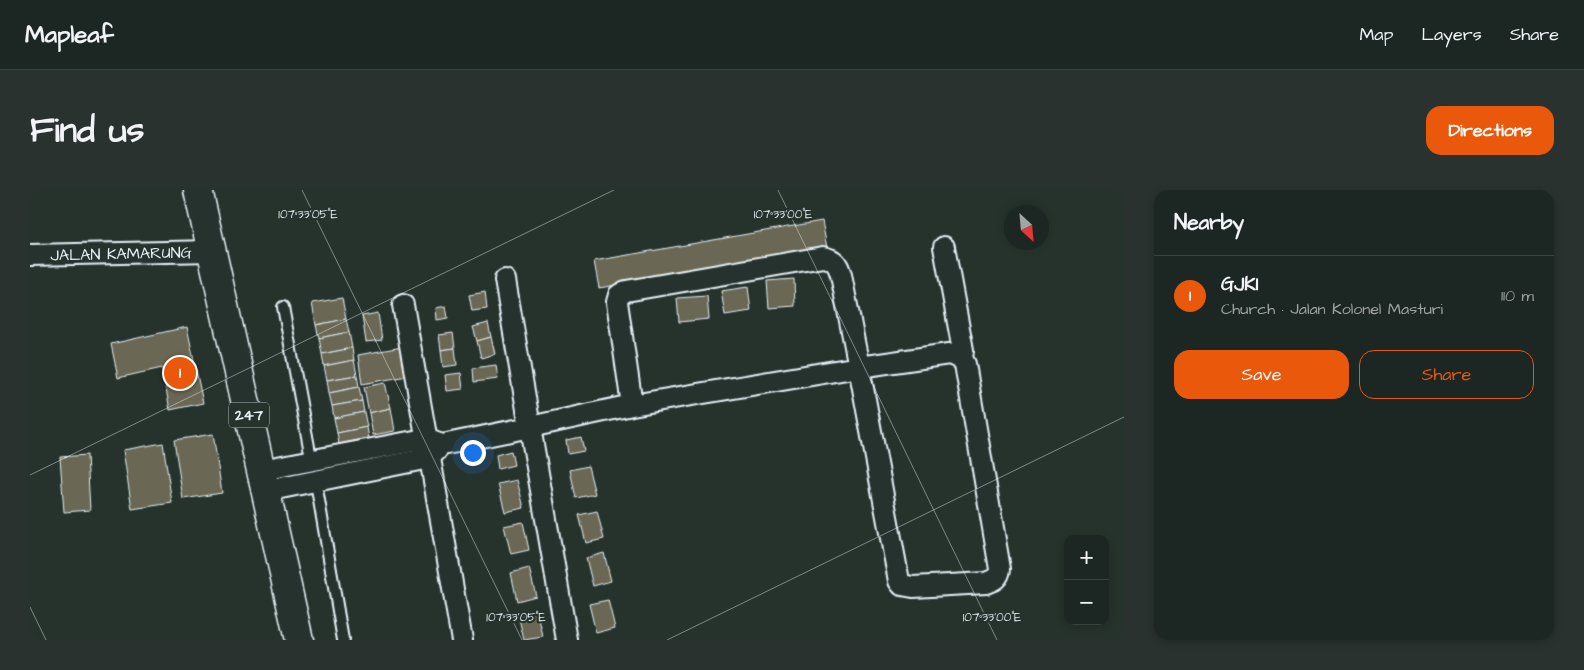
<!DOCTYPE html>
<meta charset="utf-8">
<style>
body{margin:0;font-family:"Architects Daughter",sans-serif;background:#29322f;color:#f1f3f6}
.controls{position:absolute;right:15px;bottom:15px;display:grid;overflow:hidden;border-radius:10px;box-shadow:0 2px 8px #0003}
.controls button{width:45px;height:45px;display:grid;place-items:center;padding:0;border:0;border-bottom:1px solid #3a4340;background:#1c2622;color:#f1f3f6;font:25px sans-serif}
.compass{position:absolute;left:974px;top:15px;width:45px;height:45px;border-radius:50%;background:#1c2622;box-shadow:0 2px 8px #0003;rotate:154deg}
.you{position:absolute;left:442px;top:262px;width:18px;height:18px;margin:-12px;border:4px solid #fff;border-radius:50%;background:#1a73e8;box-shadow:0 0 0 8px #1a73e833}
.badge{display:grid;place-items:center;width:32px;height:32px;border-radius:50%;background:#ea580c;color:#fff;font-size:16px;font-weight:700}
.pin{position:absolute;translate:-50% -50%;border:2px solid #fff;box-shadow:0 1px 5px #0006}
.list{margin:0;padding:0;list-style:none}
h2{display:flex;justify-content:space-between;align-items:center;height:65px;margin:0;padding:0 20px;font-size:21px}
h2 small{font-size:16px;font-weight:400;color:#a0a5a5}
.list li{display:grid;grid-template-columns:32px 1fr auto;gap:15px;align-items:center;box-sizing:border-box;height:80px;padding:0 20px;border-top:1px solid #3a4340}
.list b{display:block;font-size:19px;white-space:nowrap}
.list p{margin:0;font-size:16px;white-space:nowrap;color:#a0a5a5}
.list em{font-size:16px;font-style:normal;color:#a0a5a5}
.actions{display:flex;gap:10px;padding:15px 20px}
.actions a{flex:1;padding:11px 0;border:1px solid #ea580c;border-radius:15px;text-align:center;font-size:18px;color:#ea580c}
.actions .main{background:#ea580c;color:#fff}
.map{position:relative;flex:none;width:1094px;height:450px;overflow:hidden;border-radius:15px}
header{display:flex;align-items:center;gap:30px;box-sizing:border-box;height:70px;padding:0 25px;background:#1c2622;border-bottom:1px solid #3a4340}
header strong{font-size:24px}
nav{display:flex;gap:28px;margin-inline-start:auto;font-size:18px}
.intro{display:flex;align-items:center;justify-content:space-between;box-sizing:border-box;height:120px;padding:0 30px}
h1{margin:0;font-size:35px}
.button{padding:12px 22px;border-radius:15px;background:#ea580c;color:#fff;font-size:18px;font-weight:700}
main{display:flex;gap:30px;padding:0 30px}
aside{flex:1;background:#1c2622;border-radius:15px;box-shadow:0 2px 8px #0003}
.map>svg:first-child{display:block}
.building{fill:#6a6854;stroke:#e8f1f8}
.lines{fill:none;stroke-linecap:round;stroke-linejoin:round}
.lane-casing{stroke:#e8f1f8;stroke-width:14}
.street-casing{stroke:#e8f1f8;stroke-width:24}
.primary-casing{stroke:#e8f1f8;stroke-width:31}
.lane{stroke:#26332d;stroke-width:10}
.street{stroke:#26332d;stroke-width:20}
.primary{stroke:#26332d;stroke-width:28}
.ticks{fill:none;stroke:#e8f1f8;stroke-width:1;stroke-opacity:0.45}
.labels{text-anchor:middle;stroke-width:4.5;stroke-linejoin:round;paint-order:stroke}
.shield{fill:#26332d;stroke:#aeb8bb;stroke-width:1}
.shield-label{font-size:15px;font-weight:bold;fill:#e8f1f8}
.street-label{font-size:16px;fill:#e8f1f8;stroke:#26332d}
.ticks-label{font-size:12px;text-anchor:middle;fill:#e8f1f8;stroke:#26332d;stroke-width:4.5;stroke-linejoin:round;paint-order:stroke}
</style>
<header>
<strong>Mapleaf</strong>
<nav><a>Map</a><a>Layers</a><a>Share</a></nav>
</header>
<div class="intro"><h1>Find us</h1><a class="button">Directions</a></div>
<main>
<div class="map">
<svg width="1094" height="450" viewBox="0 0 1094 450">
<rect width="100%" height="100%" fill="#26332d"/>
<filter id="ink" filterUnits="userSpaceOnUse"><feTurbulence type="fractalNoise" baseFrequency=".02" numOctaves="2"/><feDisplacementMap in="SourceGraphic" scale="10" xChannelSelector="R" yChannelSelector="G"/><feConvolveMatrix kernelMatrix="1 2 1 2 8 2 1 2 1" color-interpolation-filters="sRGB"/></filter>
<g filter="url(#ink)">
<g class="building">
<path d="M 792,31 L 797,58 L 569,98 L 564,71 Z"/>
<path d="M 764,89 L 765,116 L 739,118 L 737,91 Z"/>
<path d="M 718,97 L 721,121 L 695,125 L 691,101 Z"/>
<path d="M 455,102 L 457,119 L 442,121 L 439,105 Z"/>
<path d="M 677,106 L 679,129 L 649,132 L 647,108 Z"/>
<path d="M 312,108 L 316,129 L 286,135 L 282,113 Z"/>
<path d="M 416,116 L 418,128 L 407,130 L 406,118 Z"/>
<path d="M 348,123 L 352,150 L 336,152 L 332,126 Z"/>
<path d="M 316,129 L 319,142 L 289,148 L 286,135 Z"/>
<path d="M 458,133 L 461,147 L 447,151 L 443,137 Z"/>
<path d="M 157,137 L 173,213 L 140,220 L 132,178 L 88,188 L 81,154 Z"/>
<path d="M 319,142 L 322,158 L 292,164 L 289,148 Z"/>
<path d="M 423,143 L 425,158 L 411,160 L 409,145 Z"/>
<path d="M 461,147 L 465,164 L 451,168 L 447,151 Z"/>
<path d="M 372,157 L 377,186 L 332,194 L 328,165 Z"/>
<path d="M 322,158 L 324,170 L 294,176 L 292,164 Z"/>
<path d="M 425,158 L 427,175 L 413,177 L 411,160 Z"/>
<path d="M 324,170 L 327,185 L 297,190 L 294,176 Z"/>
<path d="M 466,175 L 468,189 L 444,192 L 443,178 Z"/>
<path d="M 431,183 L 433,199 L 417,201 L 415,185 Z"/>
<path d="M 327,185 L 329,197 L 299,203 L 297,190 Z"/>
<path d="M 355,193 L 361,218 L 339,223 L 334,197 Z"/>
<path d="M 329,197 L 332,211 L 302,216 L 299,203 Z"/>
<path d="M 332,211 L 334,222 L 304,228 L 302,216 Z"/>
<path d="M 361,218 L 365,241 L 343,245 L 339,223 Z"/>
<path d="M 334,222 L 337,237 L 307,243 L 304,228 Z"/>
<path d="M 337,237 L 339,248 L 309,254 L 307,243 Z"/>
<path d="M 183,244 L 192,303 L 153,309 L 144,250 Z"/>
<path d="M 551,247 L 554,261 L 538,264 L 536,250 Z"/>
<path d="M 133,253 L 142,313 L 102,319 L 93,260 Z"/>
<path d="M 481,261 L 484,275 L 468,279 L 466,265 Z"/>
<path d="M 57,265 L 60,320 L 34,322 L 30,267 Z"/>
<path d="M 558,276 L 565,304 L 546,308 L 540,280 Z"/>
<path d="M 487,290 L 494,318 L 475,322 L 468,294 Z"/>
<path d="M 567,321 L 574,349 L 556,353 L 549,325 Z"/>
<path d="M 493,332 L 499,360 L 481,364 L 474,336 Z"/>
<path d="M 574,363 L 581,391 L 563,396 L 556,368 Z"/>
<path d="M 499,378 L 506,406 L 487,411 L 481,383 Z"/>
<path d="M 578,410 L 585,438 L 566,443 L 559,414 Z"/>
<path d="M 507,419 L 513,447 L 494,450 L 488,424 Z"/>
</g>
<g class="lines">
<defs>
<g id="lane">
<path d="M 253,117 L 282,273"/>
<path d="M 285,287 L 313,450"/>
</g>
<g id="street">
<path d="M 914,57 L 933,160 L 932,169"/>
<path id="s1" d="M 0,65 L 182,61"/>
<path d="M 475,90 L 500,237 L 602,215 L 587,112 L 589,105 L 596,101 L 793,67 C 805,69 808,74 811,85 L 829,177 L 919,164 L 932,169 L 935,174 L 970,379 C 969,388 964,390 956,393 L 883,397 L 872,395 L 869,391 L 829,177 L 602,215"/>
<path d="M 373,115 L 432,450"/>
<path d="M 231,280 L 395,249 L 412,255 L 500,237 L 537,450"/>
<path d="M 236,301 L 399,268 L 407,260"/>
</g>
<path id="primary" d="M 168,0 L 269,450"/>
</defs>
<use href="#lane" class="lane-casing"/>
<use href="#street" class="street-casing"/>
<use href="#primary" class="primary-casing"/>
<use href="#lane" class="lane"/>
<use href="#street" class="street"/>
<use href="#primary" class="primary"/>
</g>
</g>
<path class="ticks" d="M 272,0 L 492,450M 748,0 L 967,450M 0,285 L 584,0M 0,417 L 16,450M 637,450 L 1094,227"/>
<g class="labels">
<rect class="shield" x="199" y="212.5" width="40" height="25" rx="4"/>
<g class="shield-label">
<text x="219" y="230">247</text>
</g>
<g class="street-label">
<text dy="6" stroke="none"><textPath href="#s1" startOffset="91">JALAN KAMARUNG</textPath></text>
</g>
</g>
<g class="ticks-label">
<text x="278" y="28">107°33'05"E</text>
<text x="753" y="28">107°33'00"E</text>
<text x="486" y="431">107°33'05"E</text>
<text x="962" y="431">107°33'00"E</text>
</g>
</svg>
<div class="controls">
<button>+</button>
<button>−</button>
</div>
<svg class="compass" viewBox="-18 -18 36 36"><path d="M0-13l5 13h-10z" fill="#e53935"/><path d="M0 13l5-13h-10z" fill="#a0a5a5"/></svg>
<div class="you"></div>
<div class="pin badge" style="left:150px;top:183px">1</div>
</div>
<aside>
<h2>Nearby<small></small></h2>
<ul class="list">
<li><span class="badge">1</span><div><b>GJKI</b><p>Church · Jalan Kolonel Masturi</p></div><em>110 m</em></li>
</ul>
<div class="actions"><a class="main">Save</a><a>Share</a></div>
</aside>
</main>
